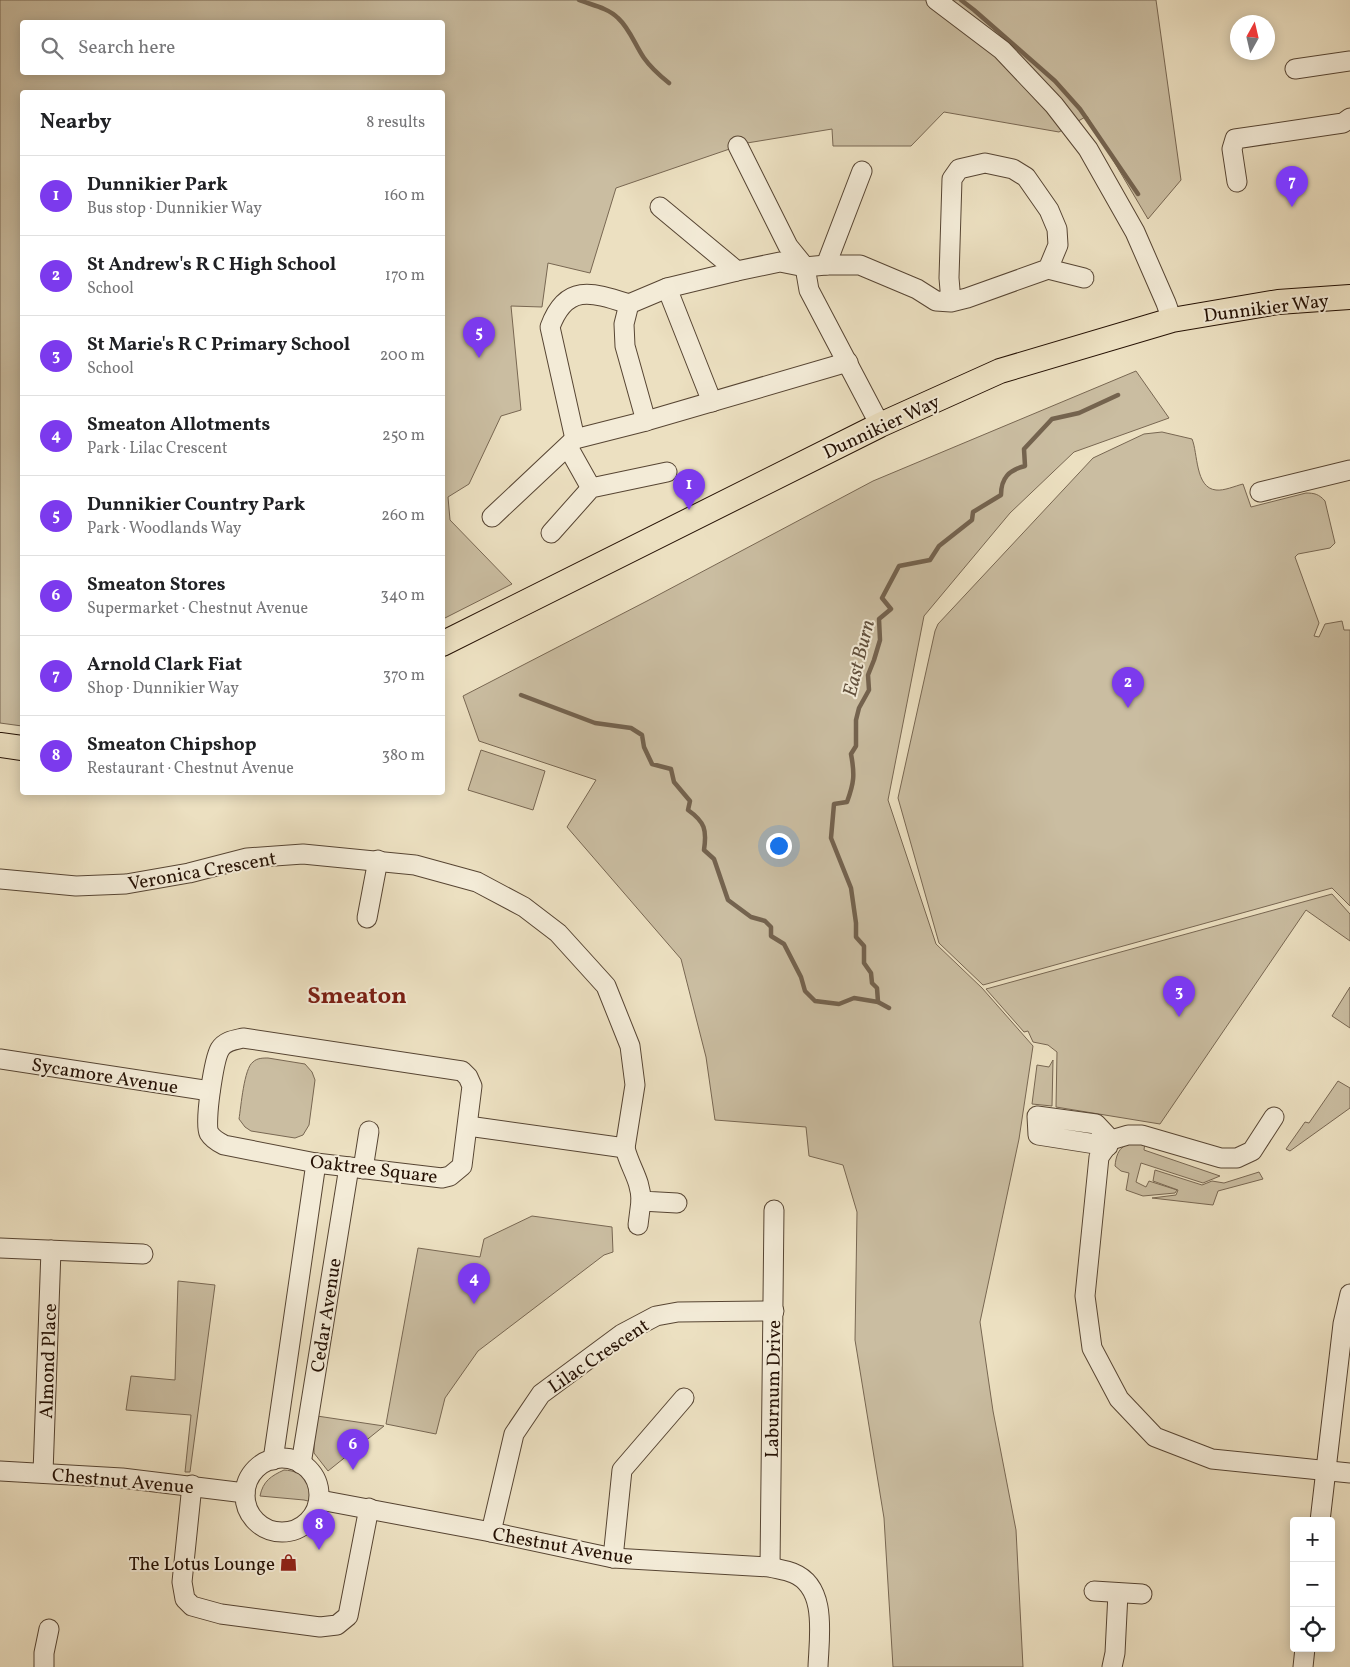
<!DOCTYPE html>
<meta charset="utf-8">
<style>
body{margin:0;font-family:Vollkorn,serif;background:#f2f2f2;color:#202124}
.controls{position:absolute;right:15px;bottom:15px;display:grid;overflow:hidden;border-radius:5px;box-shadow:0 2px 12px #0003}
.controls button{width:45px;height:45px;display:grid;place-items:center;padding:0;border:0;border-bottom:1px solid #e0e0e0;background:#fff;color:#202124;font:25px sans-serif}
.compass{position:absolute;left:1230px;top:15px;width:45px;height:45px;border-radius:50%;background:#fff;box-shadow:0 2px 12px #0003;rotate:8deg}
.you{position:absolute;left:778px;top:845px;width:18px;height:18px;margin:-12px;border:4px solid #fff;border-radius:50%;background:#1a73e8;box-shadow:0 0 0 8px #1a73e833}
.badge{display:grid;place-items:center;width:32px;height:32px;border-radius:50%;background:#7c3aed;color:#fff;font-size:16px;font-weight:700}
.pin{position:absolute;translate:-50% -41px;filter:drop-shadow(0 1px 2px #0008)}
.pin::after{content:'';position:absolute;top:26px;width:18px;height:15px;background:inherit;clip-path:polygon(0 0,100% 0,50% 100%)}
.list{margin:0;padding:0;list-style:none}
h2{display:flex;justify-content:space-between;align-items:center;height:65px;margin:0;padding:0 20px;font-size:21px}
h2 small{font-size:16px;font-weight:400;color:#757577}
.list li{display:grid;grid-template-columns:32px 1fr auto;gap:15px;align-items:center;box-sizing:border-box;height:80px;padding:0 20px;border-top:1px solid #e0e0e0}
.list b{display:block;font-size:19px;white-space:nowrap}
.list p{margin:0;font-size:16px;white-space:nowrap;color:#757577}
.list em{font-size:16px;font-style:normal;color:#757577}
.icon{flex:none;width:28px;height:28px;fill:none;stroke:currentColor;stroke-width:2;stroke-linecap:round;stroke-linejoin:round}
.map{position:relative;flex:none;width:1350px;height:1667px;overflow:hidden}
.search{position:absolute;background:#fff;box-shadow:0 2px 12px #0003;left:20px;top:20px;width:425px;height:55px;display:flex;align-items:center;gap:12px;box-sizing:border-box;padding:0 18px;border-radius:5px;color:#757577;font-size:19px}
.panel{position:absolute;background:#fff;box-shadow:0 2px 12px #0003;left:20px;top:90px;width:425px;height:705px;border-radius:5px}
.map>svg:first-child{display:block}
.green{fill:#cabda1;stroke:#786752;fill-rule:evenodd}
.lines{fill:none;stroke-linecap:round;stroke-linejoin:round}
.stream{stroke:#74634f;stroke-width:4.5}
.minor-casing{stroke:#574533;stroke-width:21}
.major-casing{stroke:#251104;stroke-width:26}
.minor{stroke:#f3ebd7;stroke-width:19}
.major{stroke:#ece0c1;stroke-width:24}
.labels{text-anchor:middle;stroke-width:4;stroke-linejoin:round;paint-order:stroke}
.street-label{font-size:19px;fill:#251104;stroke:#f3ebd7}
.poi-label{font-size:19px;fill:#251104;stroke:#f3ebd7;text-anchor:end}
.water-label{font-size:20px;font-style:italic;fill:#604f3c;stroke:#f3ebd7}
.district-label{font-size:24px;font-weight:bold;fill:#7a1f14;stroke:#f3ebd7}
</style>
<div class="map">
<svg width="1350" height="1667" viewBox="0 0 1350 1667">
<rect width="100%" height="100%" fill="#ece0c1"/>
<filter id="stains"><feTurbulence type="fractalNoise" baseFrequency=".004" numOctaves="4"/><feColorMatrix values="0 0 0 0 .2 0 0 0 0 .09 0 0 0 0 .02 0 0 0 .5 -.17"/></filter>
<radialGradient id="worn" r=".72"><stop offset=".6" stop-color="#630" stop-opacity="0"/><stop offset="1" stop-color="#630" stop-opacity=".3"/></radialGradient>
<g class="green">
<path d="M 0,0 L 1156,0 L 1181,180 L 1148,219 L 1087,116 L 1059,132 L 944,112 L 911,146 L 833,146 L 832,129 L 747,143 L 616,188 L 590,273 L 548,263 L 542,307 L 511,306 L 521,410 L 501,416 L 469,484 L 448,497 L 450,520 L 512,584 L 443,619 L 442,92 L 22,92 L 22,726 L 0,723 ZM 22,22 L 442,22 L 442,72 L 22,72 Z"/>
<path d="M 1136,371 L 1169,418 L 1074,452 L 1010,513 L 924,616 L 888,800 L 936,944 L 982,988 L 1033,1046 L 1019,1139 L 980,1322 L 993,1411 L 1016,1530 L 1023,1667 L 893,1667 L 884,1518 L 855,1340 L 857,1212 L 843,1165 L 809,1156 L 806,1127 L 715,1120 L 706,1057 L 681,959 L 567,827 L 596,780 L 479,741 L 463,696 L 647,601 L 873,481 Z"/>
<path d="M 1162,432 L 1192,439 C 1198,453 1195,488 1216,490 C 1224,491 1235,486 1243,484 L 1251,507 L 1306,493 C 1314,493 1319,494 1325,501 L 1335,543 L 1330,548 L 1298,554 L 1295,557 L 1319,623 L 1314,636 L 1319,637 L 1325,624 L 1342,621 L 1344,630 L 1350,630 L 1350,906 L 1332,888 L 983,985 L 939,943 L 898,798 L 935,631 L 938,624 L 1093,458 L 1144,434 Z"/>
<path d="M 481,750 L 545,771 L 533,810 L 468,790 Z"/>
<path d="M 1332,894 L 1350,914 L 1350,941 L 1306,910 L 1160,1124 L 1056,1107 L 1057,1052 L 1048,1045 L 1033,1042 L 1028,1031 L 1024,1032 L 986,989 Z"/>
<path d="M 1350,987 L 1350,1028 L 1332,1016 Z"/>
<path d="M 268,1058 L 305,1064 L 312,1072 L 315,1080 L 309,1125 L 303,1135 L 295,1138 L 251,1131 L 245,1127 L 239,1119 C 241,1107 244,1068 253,1062 C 257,1058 263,1058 268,1058 Z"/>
<path d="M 1053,1060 L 1052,1106 L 1032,1104 L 1037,1065 L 1049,1067 Z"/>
<path d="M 1338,1081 L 1350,1088 L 1350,1108 L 1290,1151 L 1286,1149 L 1305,1122 L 1309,1123 Z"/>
<path d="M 1145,1142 L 1144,1150 L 1220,1176 L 1203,1183 L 1141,1163 L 1136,1182 L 1146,1187 L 1149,1181 L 1177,1190 L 1175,1193 L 1143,1196 L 1126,1190 L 1129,1173 L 1121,1171 L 1115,1166 C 1117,1145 1126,1143 1145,1142 Z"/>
<path d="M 1155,1170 L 1202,1185 L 1212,1181 L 1224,1183 L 1259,1172 L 1263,1179 L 1218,1191 L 1213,1205 L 1152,1198 L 1176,1195 L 1178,1190 L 1153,1181 Z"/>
<path d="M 532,1216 L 612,1227 L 613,1252 L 604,1255 L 478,1351 L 445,1398 L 436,1434 L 386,1424 L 418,1248 L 480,1257 L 484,1239 Z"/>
<path d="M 178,1281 L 215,1285 L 190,1472 L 185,1472 L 191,1415 L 126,1410 L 131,1376 L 175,1380 Z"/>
<path d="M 317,1416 L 384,1426 L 328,1471 L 314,1453 L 314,1443 Z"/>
<path d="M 284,1470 C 304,1471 313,1483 312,1502 L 304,1500 L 260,1496 C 263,1481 271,1476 284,1470 Z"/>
</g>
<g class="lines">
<g class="stream">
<path d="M 579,0 C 592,5 608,8 618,18 C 630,29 635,45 644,58 C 651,68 659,75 669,83"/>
<path d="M 961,0 L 974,10 L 1055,81 L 1080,109 L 1138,194"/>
<path d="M 521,695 L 595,723 L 631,728 L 642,735 L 644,747 L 652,764 L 671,769 L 674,782 L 690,801 L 688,810 C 705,822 707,830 704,850 L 714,859 L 728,900 L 751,917 L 765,921 L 771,927 L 771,936 L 784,944 L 801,977 L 805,991 L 815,1001 L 839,1004 L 854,998 L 878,1002 L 889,1008"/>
<path d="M 878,1002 L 877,988 L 872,983 L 871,973 L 864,963 L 864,946 L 856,937 L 856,923 L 851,888 L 831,838 L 834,804 L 847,802 C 854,783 855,775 851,754 L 856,746 L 856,720 L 859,708 L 869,690 L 868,675 L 874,660 L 880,640 L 879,619 L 891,609 L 882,598 L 899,566 L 930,560 L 939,546 L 972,520 L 973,512 L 1001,495 C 1001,478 1009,470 1025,466 L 1024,449 L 1052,419 L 1079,413 L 1118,395"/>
</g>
<defs>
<g id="minor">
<path d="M 936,0 L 1002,50 L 1054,105 L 1088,149 L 1135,232 L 1166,303 L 1172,320"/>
<path d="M 1295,69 L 1350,61"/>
<path d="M 738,146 L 788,246 L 805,267 L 809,290 L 880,425"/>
<path d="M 1237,182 L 1232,149 L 1235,139 L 1343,123 L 1350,118"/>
<path d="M 660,207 L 737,271"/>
<path d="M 826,265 L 862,171"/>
<path d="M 1048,269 L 1084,278"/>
<path d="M 667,288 L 712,402"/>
<path d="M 646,421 L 625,346 L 624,324 L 629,304 L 667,288 L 737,271 L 780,262 L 805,267 L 826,265 L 860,265 L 917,289 L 936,301 L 951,302 L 967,298 L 1048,269 L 1058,245 L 1057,229 L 1049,210 L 1026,177 L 1013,169 L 985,163 L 959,169 L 952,179 L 949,278 L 951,302"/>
<path d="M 575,439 L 550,327 C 566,283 592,292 629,304"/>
<path d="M 568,447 L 591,488"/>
<path d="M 1260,492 L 1350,470"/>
<path d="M 492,517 L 575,439 L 646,421 L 848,362"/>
<path d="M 551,533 L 591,488 L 667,472"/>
<path d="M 0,879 L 76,886 L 126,884 L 189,873 L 247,858 L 303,854 L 415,865 L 477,882 L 524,907 L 558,933 L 606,986 L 630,1046 L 635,1085 L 625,1148 L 468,1126"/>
<path d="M 367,918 L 378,860"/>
<path d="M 243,1038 L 462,1071 L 468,1077 L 472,1086 L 462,1166 L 450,1176 L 442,1178 L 316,1163 L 224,1145 C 218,1142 212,1138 209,1133 C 204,1123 214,1059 220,1049 C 225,1041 234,1040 243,1038 Z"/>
<path d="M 0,1059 L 210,1091"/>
<path d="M 1274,1117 L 1252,1151 L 1237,1158 L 1221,1158 L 1142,1135 L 1128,1135 L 1111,1140 L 1099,1157 L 1085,1296 L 1092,1348 L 1119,1399 L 1155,1437 L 1212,1459 L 1350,1473"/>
<path d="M 1108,1146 L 1038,1135 L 1037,1116 L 1096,1124 L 1111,1140"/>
<path d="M 625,1148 C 630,1168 641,1180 641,1201 L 677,1203"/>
<path d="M 363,1169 L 369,1131"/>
<path d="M 638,1225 L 641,1201"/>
<path d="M 0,1248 L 143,1254"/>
<circle cx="282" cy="1495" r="37"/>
<path d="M 273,1460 L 316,1163"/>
<path d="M 301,1464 L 349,1167"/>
<path d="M 0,1471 L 122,1478 L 245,1493"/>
<path d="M 43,1473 L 51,1250"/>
<path d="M 192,1485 L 182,1582 L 185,1599 L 192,1606 L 221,1614 L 320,1627 L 337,1625 L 348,1616 L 369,1508"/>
<path d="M 320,1500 L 491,1532 L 613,1558 L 770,1567 C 777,1569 786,1570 793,1573 C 828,1587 819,1637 818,1667"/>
<path d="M 1320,1521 L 1343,1324 L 1350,1294"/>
<path d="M 491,1532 L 514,1434 L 541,1394 L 622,1334 L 656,1316 L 678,1312 L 774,1311"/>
<path d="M 613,1558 L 622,1470 L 684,1398"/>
<path d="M 770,1567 L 774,1210"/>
<path d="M 1094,1591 L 1142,1594"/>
<path d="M 44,1667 L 44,1653 L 49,1629"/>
<path d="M 1112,1667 L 1115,1653 L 1118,1593"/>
<path d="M 1303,1667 L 1305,1648"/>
</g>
<g id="major">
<path d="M 442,644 L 880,425 L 1000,371 L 1172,320 L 1278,302 L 1350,297"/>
<path d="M 0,745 L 22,748"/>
</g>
</defs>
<use href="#minor" class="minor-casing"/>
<use href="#major" class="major-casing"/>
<use href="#minor" class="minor"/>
<use href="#major" class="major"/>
</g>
<defs>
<symbol id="shop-bare" viewBox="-9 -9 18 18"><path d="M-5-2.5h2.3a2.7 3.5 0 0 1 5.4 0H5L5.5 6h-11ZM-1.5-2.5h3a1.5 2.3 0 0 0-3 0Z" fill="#8f2418" stroke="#f3ebd7" stroke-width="2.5" paint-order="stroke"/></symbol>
</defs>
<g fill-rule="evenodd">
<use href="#shop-bare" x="276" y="1550" width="25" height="25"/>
</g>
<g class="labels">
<g class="street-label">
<text transform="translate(1266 307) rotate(-7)" y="7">Dunnikier Way</text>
<text transform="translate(881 426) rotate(-25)" y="7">Dunnikier Way</text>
<text transform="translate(202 870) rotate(-10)" y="7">Veronica Crescent</text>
<text transform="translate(105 1075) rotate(9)" y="7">Sycamore Avenue</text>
<text transform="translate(374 1168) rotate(7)" y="7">Oaktree Square</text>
<text transform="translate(325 1315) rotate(-81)" y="7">Cedar Avenue</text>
<text transform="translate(598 1355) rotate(-34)" y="7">Lilac Crescent</text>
<text transform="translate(47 1361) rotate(-88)" y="7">Almond Place</text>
<text transform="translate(772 1389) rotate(-89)" y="7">Laburnum Drive</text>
<text transform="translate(123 1480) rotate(5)" y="7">Chestnut Avenue</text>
<text transform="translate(563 1545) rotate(10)" y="7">Chestnut Avenue</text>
</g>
<g class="poi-label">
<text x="275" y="1570">The Lotus Lounge</text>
</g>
<g class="water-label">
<text transform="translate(858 658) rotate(-76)" y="7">East Burn</text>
</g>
<g class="district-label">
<text x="357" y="1003">Smeaton</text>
</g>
</g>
<rect width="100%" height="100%" filter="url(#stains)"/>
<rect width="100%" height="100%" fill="url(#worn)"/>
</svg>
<div class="controls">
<button>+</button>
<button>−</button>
<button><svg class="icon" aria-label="locate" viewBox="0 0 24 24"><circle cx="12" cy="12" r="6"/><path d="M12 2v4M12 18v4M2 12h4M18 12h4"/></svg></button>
</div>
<svg class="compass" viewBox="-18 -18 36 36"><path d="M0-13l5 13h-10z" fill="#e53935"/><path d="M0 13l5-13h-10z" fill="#757577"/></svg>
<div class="you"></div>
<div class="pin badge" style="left:689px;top:510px">1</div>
<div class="pin badge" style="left:1128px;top:708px">2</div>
<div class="pin badge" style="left:1179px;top:1017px">3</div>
<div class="pin badge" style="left:474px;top:1304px">4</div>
<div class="pin badge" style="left:479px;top:358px">5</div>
<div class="pin badge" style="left:353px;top:1470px">6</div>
<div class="pin badge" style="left:1292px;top:207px">7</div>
<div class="pin badge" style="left:319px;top:1550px">8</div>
<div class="search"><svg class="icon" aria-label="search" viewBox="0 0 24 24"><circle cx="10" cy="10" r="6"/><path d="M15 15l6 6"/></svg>Search here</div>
<section class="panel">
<h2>Nearby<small>8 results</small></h2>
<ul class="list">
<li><span class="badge">1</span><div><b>Dunnikier Park</b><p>Bus stop · Dunnikier Way</p></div><em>160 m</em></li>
<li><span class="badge">2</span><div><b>St Andrew's R C High School</b><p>School</p></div><em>170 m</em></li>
<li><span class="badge">3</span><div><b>St Marie's R C Primary School</b><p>School</p></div><em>200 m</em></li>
<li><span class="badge">4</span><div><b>Smeaton Allotments</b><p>Park · Lilac Crescent</p></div><em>250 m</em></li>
<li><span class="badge">5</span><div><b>Dunnikier Country Park</b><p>Park · Woodlands Way</p></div><em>260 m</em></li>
<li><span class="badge">6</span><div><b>Smeaton Stores</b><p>Supermarket · Chestnut Avenue</p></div><em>340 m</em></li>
<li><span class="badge">7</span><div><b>Arnold Clark Fiat</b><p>Shop · Dunnikier Way</p></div><em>370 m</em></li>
<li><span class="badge">8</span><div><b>Smeaton Chipshop</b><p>Restaurant · Chestnut Avenue</p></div><em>380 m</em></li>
</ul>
</section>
</div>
